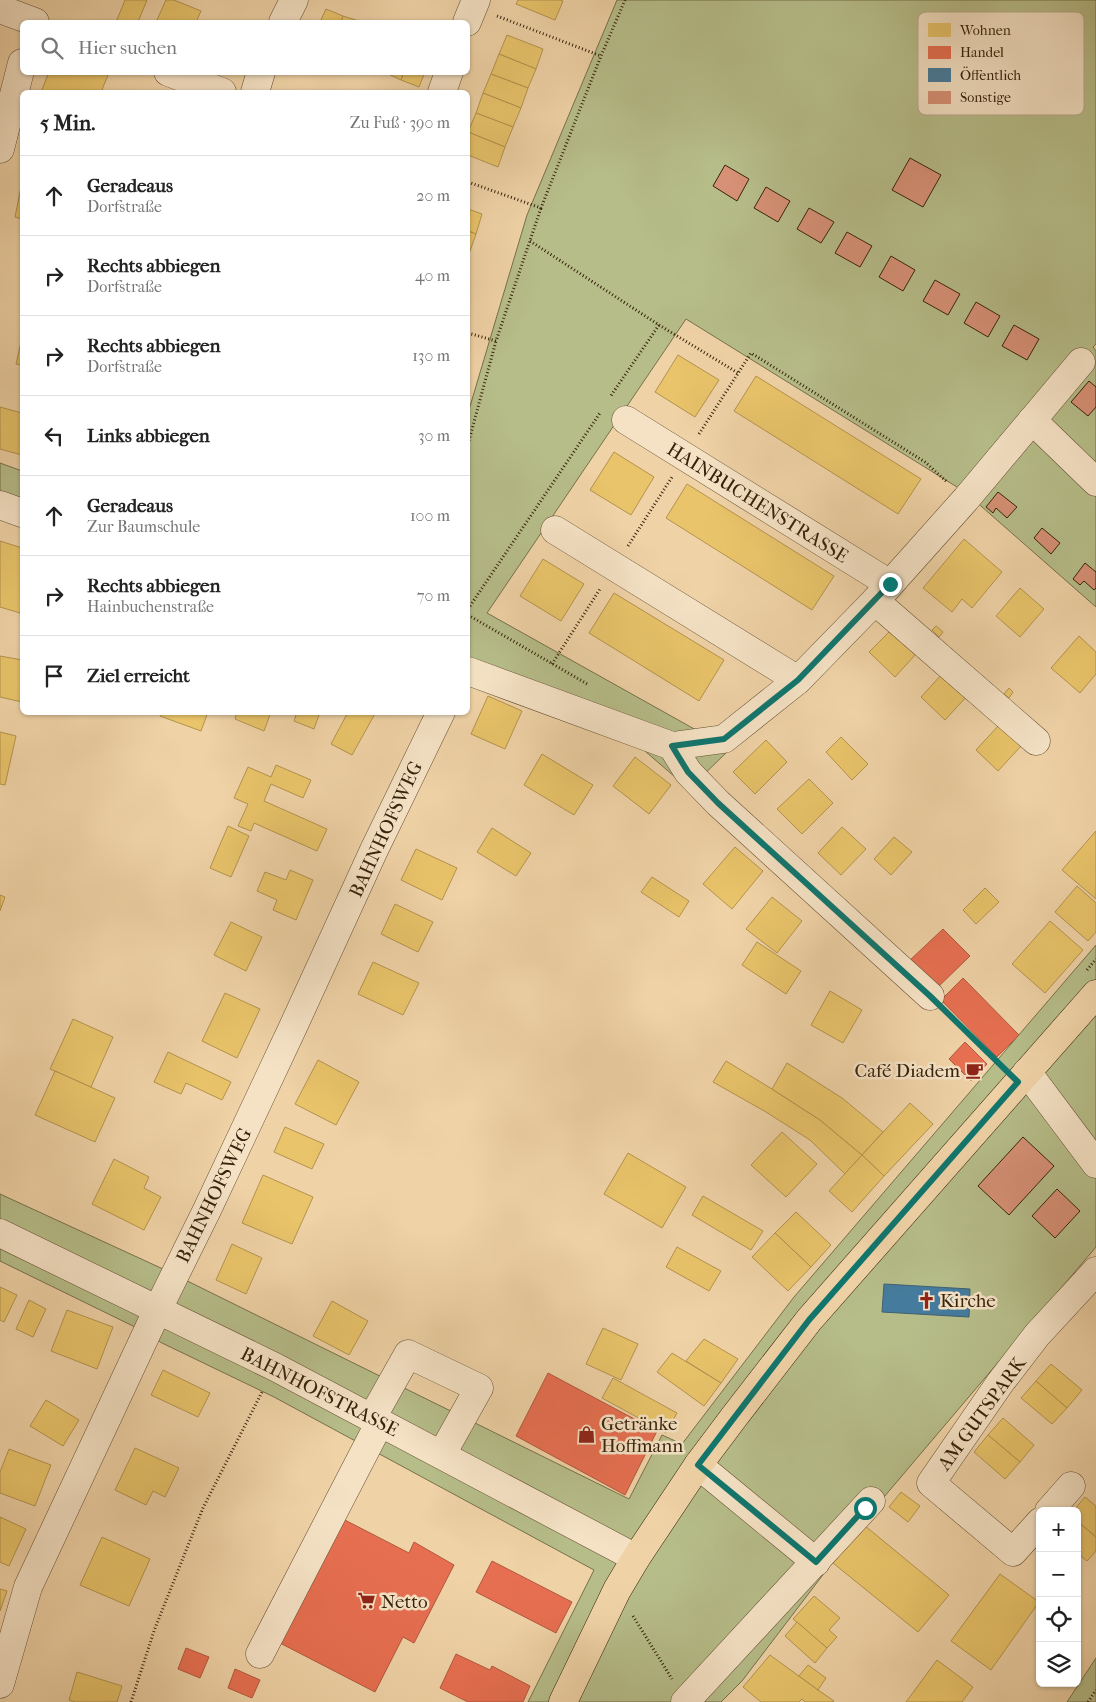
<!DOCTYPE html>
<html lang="de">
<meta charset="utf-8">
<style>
body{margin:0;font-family:"IM FELL French Canon",serif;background:#f2f2f2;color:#222}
.controls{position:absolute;right:15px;bottom:15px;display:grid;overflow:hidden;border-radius:8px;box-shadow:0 1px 4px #0004}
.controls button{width:45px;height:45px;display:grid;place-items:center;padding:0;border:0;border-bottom:1px solid #e0e0e0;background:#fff;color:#222;font:25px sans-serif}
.stop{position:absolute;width:15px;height:15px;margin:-11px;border:4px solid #0f766e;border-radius:50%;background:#fff}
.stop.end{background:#0f766e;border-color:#fff;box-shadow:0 1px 5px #0008}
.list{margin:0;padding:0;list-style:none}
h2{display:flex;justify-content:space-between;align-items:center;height:65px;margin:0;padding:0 20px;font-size:21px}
h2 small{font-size:16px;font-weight:400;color:#767676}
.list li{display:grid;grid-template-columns:32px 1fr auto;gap:15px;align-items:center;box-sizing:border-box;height:80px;padding:0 20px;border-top:1px solid #e0e0e0}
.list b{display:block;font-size:19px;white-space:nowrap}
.list p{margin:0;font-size:16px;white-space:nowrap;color:#767676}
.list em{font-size:16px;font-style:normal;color:#767676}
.icon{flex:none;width:28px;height:28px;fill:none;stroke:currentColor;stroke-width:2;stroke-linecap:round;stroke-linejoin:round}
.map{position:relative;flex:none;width:1096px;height:1702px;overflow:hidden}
.search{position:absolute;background:#fff;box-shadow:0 1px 4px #0004;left:20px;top:20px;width:450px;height:55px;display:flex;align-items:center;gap:12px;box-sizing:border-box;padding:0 18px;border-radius:8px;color:#767676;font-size:19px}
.panel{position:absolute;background:#fff;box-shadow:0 1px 4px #0004;left:20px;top:90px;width:450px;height:625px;border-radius:8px}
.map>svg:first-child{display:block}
.green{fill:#b6bd89;stroke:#76704a}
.homes{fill:#e9c46a;stroke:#b3934e}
.shops{fill:#e76f51;stroke:#b2583c}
.public{fill:#457b9d;stroke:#406071}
.building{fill:#d79176;stroke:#36220b}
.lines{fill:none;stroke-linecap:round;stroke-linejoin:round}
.minor-casing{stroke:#644e32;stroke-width:29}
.major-casing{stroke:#36220b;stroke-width:29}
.path{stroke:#36220b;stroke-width:3;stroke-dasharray:1 2.5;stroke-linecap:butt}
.minor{stroke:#f5e2c5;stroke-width:28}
.major{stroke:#efd2a6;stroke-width:28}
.route{stroke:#0f766e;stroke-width:6}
.labels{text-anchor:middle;stroke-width:5;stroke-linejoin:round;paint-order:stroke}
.street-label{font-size:19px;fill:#36220b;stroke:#f5e2c5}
.poi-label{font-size:19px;fill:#36220b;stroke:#f5e2c5;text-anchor:start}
.key{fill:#f5e2c5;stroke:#bca88d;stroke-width:1}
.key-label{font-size:14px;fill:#36220b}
</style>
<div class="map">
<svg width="1096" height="1702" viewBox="0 0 1096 1702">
<rect width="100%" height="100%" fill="#efd2a6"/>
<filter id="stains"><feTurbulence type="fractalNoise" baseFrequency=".004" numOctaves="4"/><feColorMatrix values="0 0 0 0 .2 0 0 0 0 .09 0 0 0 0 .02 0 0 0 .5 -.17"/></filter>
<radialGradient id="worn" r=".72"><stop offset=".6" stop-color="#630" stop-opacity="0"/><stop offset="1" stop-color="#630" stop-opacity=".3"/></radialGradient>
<g class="green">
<path d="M 617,0 L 1096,0 L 1096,344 L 1093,347 L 1096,351 L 1096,607 L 965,492 L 686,319 L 487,613 L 730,749 L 689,789 L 638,745 L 468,682 L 468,413 L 527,215 Z"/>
<path d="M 0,463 L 22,471 L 22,518 L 0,510 Z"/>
<path d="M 1096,945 L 1096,1247 L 867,1517 L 742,1681 L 721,1702 L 528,1702 L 594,1570 L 274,1397 L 162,1343 L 135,1327 L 0,1261 L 0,1194 L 163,1269 L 629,1499 L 662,1435 L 682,1444 L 794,1297 Z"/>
<path d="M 1096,1658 L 1096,1702 L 1067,1702 Z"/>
</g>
<g class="homes">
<path d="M 125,0 L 147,0 L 138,22 L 116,22 Z"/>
<path d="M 166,0 L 174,0 L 201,11 L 196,22 L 156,22 Z"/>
<path d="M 518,0 L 560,0 L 563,1 L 555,20 L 516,4 Z"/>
<path d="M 326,9 L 343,16 L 341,22 L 320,22 Z"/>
<path d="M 343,16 L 362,22 L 341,22 Z"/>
<path d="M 507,35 L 543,49 L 536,69 L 499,54 Z"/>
<path d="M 499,54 L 536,69 L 528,88 L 491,74 Z"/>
<path d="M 49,72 L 103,72 L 108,75 L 101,92 L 41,92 Z"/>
<path d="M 384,72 L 404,72 L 401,80 Z"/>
<path d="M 404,72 L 425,72 L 419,87 L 401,80 Z"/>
<path d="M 491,74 L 528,88 L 521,108 L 483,93 Z"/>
<path d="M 483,93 L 521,108 L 513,127 L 476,113 Z"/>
<path d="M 476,113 L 513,127 L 505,147 L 468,132 Z"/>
<path d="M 468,132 L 505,147 L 498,167 L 468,155 Z"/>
<path d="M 22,182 L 22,219 L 15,217 Z"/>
<path d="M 468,209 L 482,214 L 476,234 L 468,231 Z"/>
<path d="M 468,231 L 476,234 L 469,254 L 468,253 Z"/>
<path d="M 22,338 L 22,365 L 16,364 Z"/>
<path d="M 678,355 L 719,380 L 695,417 L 655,392 Z"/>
<path d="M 756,376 L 921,479 L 898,514 L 734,411 Z"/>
<path d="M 0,407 L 22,413 L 22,455 L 0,449 Z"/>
<path d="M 614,452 L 654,477 L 631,515 L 590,490 Z"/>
<path d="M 687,484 L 834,576 L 812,610 L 666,518 Z"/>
<path d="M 964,539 L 1002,572 L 972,608 L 962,599 L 952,612 L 923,588 Z"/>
<path d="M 0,541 L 22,548 L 22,605 L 20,613 L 0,607 Z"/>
<path d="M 543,559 L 584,584 L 561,621 L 520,596 Z"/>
<path d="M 1020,588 L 1044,609 L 1020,637 L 996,616 Z"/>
<path d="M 614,593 L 724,660 L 699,701 L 589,633 Z"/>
<path d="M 936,626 L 943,632 L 939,637 L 932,630 Z"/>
<path d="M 891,630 L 916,654 L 895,677 L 869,652 Z"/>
<path d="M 1079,636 L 1096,652 L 1096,674 L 1080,693 L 1051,668 Z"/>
<path d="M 0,656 L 22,660 L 22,702 L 0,697 Z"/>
<path d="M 943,673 L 968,695 L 945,720 L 921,697 Z"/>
<path d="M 1009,688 L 1013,692 L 1009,698 L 1004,694 Z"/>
<path d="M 488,696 L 522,711 L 505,749 L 471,734 Z"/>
<path d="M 162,712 L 208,712 L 201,731 L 160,716 Z"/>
<path d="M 237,712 L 271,712 L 264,731 L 235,719 Z"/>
<path d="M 297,712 L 320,712 L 314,729 L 294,721 Z"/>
<path d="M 348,712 L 376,712 L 352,755 L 331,744 Z"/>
<path d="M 999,725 L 1022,745 L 998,771 L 976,750 Z"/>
<path d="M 0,732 L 16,736 L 5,785 L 0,784 Z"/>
<path d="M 841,737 L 868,764 L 852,780 L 826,752 Z"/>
<path d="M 766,740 L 787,762 L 755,794 L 733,772 Z"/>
<path d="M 542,754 L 593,785 L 574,815 L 524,785 Z"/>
<path d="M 635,757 L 671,785 L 649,814 L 613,786 Z"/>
<path d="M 276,765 L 311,780 L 303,798 L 271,784 L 264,801 L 327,829 L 317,851 L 254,823 L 251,831 L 238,826 L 248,804 L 234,798 L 248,767 L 271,777 Z"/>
<path d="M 809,779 L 833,803 L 802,834 L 777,809 Z"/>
<path d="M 228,826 L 249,836 L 231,877 L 210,868 Z"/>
<path d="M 842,827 L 866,849 L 841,875 L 818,853 Z"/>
<path d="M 492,828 L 531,853 L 516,876 L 477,852 Z"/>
<path d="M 1096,831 L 1096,899 L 1062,870 Z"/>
<path d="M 894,837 L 912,852 L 891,875 L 874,859 Z"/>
<path d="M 735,847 L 763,871 L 732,909 L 703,884 Z"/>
<path d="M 416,849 L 457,868 L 442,900 L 401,880 Z"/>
<path d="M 290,870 L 313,880 L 296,920 L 273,910 L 277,900 L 257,891 L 265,872 L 286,880 Z"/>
<path d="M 652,877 L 689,901 L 679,917 L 641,892 Z"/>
<path d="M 1077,886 L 1096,903 L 1096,932 L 1088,941 L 1055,912 Z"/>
<path d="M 985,888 L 999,902 L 976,924 L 963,910 Z"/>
<path d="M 0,895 L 5,897 L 0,911 Z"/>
<path d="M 772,897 L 802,921 L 777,953 L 746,929 Z"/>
<path d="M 395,904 L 433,922 L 418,952 L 381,934 Z"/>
<path d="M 1050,921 L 1083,950 L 1045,993 L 1012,964 Z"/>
<path d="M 231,922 L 262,937 L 246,971 L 214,955 Z"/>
<path d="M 757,942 L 801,971 L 786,994 L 742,965 Z"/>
<path d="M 373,962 L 419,983 L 403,1015 L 358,994 Z"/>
<path d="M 830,991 L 862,1010 L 843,1043 L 811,1025 Z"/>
<path d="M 225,993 L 260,1009 L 237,1058 L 202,1041 Z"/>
<path d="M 73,1019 L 113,1037 L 91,1087 L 50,1069 Z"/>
<path d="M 168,1052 L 231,1082 L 222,1100 L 186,1083 L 181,1094 L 154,1082 Z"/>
<path d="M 318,1060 L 359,1082 L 336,1125 L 295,1104 Z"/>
<path d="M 726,1061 L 772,1089 L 820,1120 L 862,1155 L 845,1174 L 810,1140 L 766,1112 L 713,1082 Z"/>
<path d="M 787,1063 L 842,1098 L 883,1132 L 862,1155 L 820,1120 L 772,1089 Z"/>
<path d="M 55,1071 L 115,1098 L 95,1142 L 35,1115 Z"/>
<path d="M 910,1103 L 933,1124 L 884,1176 L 862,1155 Z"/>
<path d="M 285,1127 L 324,1144 L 312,1169 L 274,1152 Z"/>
<path d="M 782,1132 L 817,1164 L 786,1197 L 751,1165 Z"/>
<path d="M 628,1153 L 686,1187 L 662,1228 L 604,1194 Z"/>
<path d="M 862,1155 L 884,1176 L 852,1212 L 829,1191 Z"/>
<path d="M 114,1159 L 149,1177 L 144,1188 L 161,1197 L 144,1230 L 92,1204 Z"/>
<path d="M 263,1175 L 313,1197 L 292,1244 L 242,1223 Z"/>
<path d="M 703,1196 L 763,1231 L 751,1250 L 692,1215 Z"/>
<path d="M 796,1212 L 831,1245 L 811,1267 L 775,1233 Z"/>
<path d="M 775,1233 L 811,1267 L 788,1291 L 752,1257 Z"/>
<path d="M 232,1244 L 262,1258 L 246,1294 L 216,1280 Z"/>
<path d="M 677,1247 L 721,1271 L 709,1291 L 666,1267 Z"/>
<path d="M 0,1287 L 17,1295 L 4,1322 L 0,1320 Z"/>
<path d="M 29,1300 L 46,1309 L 33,1337 L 16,1329 Z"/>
<path d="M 332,1301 L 368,1321 L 349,1355 L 313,1336 Z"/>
<path d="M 67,1310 L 113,1327 L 97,1369 L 51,1351 Z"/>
<path d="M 603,1328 L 638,1344 L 621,1380 L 586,1364 Z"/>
<path d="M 704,1339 L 738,1359 L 721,1383 L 686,1361 Z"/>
<path d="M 672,1353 L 721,1383 L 704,1406 L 657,1372 Z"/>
<path d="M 1051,1364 L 1082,1390 L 1067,1408 L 1036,1381 Z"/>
<path d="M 163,1370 L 210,1393 L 198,1417 L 151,1395 Z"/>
<path d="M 613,1378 L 677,1413 L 666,1433 L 602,1398 Z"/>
<path d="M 1036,1381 L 1067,1408 L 1052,1424 L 1021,1398 Z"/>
<path d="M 46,1400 L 79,1420 L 63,1446 L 30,1426 Z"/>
<path d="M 1003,1418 L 1034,1445 L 1020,1462 L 988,1435 Z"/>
<path d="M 988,1435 L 1020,1462 L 1005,1479 L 974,1452 Z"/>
<path d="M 135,1448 L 179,1468 L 165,1497 L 153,1491 L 146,1505 L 115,1490 Z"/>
<path d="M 9,1449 L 51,1465 L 35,1506 L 0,1493 L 0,1472 Z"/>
<path d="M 901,1492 L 920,1506 L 908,1522 L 889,1507 Z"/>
<path d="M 1085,1497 L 1096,1506 L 1096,1537 L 1077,1521 L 1077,1511 L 1073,1511 Z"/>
<path d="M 0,1517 L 26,1529 L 9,1566 L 0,1562 Z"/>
<path d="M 1077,1521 L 1096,1537 L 1096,1551 L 1087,1561 L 1077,1553 Z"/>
<path d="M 864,1525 L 949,1595 L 918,1632 L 833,1563 Z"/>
<path d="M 102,1537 L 150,1559 L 129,1606 L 80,1585 Z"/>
<path d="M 1000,1574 L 1039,1602 L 991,1670 L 951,1641 Z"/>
<path d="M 0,1589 L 7,1591 L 0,1611 Z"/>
<path d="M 814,1596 L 840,1618 L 829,1630 L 837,1637 L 827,1648 L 793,1619 Z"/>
<path d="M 797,1622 L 827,1648 L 815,1663 L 785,1636 Z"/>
<path d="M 770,1655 L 818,1690 L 834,1701 L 832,1702 L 805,1702 L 802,1699 L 799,1702 L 761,1702 L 743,1687 Z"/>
<path d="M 937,1660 L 973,1687 L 962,1702 L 906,1702 Z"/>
<path d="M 808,1665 L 826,1678 L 818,1690 L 799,1676 Z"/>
<path d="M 77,1672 L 122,1686 L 117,1702 L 75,1702 L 69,1700 Z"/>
</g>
<g class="shops">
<path d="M 943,929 L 970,956 L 936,989 L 909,961 Z"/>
<path d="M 963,978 L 1019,1035 L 997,1057 L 941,1000 Z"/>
<path d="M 965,1042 L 987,1064 L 971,1081 L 949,1059 Z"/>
<path d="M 548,1373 L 657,1431 L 625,1495 L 516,1436 Z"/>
<path d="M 341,1518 L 409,1553 L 414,1542 L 454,1565 L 414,1643 L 403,1637 L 375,1692 L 278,1642 Z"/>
<path d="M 492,1561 L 572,1602 L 556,1633 L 476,1592 Z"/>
<path d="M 186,1648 L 209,1657 L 200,1678 L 178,1669 Z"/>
<path d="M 456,1654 L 490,1670 L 492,1666 L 530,1686 L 523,1702 L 468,1702 L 440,1688 Z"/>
<path d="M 235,1669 L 260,1680 L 252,1698 L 228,1688 Z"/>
</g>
<path class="public" d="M 884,1284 L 970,1289 L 969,1317 L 882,1312 Z"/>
<g class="building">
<path d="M 910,158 L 941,175 L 923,207 L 892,190 Z"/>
<path d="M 725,165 L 749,179 L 737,201 L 713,186 Z"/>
<path d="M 766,187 L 790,201 L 778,222 L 754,208 Z"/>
<path d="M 809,208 L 834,222 L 821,243 L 797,229 Z"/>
<path d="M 847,232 L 872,246 L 860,267 L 835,253 Z"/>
<path d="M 891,256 L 915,270 L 903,291 L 879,277 Z"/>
<path d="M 935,280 L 960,294 L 948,315 L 923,301 Z"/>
<path d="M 976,302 L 1000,316 L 988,337 L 964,323 Z"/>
<path d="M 1014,325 L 1039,339 L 1027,360 L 1002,346 Z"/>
<path d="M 1089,381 L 1096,387 L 1096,407 L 1088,416 L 1071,402 Z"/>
<path d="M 998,492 L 1017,507 L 1007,518 L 996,508 L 993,513 L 986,507 Z"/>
<path d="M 1042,528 L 1060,543 L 1051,554 L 1034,538 Z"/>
<path d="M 1085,563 L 1096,572 L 1096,588 L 1094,590 L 1084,581 L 1080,585 L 1073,579 Z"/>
<path d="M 1023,1137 L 1054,1166 L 1009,1215 L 978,1186 Z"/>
<path d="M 1057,1189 L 1080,1211 L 1055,1238 L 1032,1216 Z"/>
</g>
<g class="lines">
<defs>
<g id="minor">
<path d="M 0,9 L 35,22"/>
<path d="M 283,22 L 294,0"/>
<path d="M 467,22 L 476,0"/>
<path d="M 168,72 L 222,92"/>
<path d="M 255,92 L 261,72"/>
<path d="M 442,92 L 449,72"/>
<path d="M 0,149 L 22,63"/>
<path d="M 626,420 L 890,584"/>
<path d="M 1032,420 L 1096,482"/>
<path d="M 0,505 L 22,513"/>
<path d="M 555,530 L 798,680"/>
<path d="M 875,601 L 1036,741"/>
<path d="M 468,671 L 672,746 L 688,772 L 718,803 L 930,996"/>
<path d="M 672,746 L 724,739 L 798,680 L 875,601 L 966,499 L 1081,362"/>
<path d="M 1027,1072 L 1096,1164"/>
<path d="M 0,1233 L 275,1367 L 636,1558"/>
<path d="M 372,1418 L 408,1354 L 479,1388 L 442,1454"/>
<path d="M 698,1465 L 816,1562"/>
<path d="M 1049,1511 L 1071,1486"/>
<path d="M 1040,1522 L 1013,1552 L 931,1483 L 1000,1383 L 1037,1335 L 1096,1271"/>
<path d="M 260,1654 L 380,1422"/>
<path d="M 0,1684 L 28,1587 L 158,1309 L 207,1210 L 293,1027 L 374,850 L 441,712"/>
<path d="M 685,1702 L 871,1501"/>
</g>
<path id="major" d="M 563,1702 L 617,1590 L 636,1558 L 698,1465 L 734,1417 L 809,1320 L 1096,994"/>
</defs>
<use href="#minor" class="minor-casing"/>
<use href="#major" class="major-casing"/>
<g class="path">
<path d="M 497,16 L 601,56 L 625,0"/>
<path d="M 468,182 L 541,208 L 601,56"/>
<path d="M 530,241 L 659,325 L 610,397"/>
<path d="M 659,325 L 738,373"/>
<path d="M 468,333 L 496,341 L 541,208"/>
<path d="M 699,434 L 751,353 L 925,462 L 947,482"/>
<path d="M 468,444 L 496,341"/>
<path d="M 628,546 L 672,477"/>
<path d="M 468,609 L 600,413"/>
<path d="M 468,615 L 589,685"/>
<path d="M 552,664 L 600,589"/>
<path d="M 1087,970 L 1096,959"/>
<path d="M 948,1014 L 999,1064"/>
<path d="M 633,1616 L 672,1679"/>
<path d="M 131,1702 L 154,1631 L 203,1508 L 263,1390"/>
<path d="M 1088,1702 L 1096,1690"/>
</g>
<use href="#minor" class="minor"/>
<use href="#major" class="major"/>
</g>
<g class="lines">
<path class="route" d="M 865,1508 L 816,1562 L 698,1465 L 809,1320 L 1018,1082 L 930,996 L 718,803 L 688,772 L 672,746 L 724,739 L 798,680 L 890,584"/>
</g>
<defs>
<symbol id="cafe-bare" viewBox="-9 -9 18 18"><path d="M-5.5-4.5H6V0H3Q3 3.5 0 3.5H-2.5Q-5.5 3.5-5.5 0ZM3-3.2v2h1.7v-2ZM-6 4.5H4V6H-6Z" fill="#8f2418" stroke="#f5e2c5" stroke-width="2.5" paint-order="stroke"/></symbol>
<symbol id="church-bare" viewBox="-9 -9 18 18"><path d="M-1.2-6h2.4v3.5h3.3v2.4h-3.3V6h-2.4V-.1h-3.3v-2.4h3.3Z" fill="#8f2418" stroke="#f5e2c5" stroke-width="2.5" paint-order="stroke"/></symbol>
<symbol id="shop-bare" viewBox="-9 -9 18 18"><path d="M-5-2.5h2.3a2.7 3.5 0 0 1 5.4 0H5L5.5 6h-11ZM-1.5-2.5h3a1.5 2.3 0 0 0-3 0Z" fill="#8f2418" stroke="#f5e2c5" stroke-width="2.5" paint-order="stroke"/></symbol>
<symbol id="supermarket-bare" viewBox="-9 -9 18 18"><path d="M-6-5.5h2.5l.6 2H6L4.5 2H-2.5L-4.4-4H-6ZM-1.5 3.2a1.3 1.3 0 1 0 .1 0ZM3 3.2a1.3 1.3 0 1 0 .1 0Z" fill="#8f2418" stroke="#f5e2c5" stroke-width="2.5" paint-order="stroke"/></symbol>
</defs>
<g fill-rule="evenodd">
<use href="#cafe-bare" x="962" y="1058" width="25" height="25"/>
<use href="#church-bare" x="914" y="1288" width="25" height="25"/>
<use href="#shop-bare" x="574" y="1422" width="25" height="25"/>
<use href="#supermarket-bare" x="354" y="1588" width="25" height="25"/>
</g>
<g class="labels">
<g class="street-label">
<text transform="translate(758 502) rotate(32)" y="7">HAINBUCHENSTRASSE</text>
<text transform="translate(385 829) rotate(-65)" y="7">BAHNHOFSWEG</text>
<text transform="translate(213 1195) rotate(-64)" y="7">BAHNHOFSWEG</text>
<text transform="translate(320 1391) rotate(27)" y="7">BAHNHOFSTRASSE</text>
<text transform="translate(981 1413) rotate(-54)" y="7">AM GUTSPARK</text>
</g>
<g class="poi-label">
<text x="960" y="1077" text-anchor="end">Café Diadem</text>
<text x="940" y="1307">Kirche</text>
<text x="601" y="1430">Getränke<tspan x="601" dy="22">Hoffmann</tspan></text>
<text x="381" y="1608">Netto</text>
</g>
</g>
<rect x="918" y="12" width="166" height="103" rx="8" class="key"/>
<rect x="928" y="23" width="23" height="14" fill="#e9c46a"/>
<rect x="928" y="46" width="23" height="13" fill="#e76f51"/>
<rect x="928" y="68" width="23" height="14" fill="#457b9d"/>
<rect x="928" y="91" width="23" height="13" fill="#d79176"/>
<g class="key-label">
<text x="960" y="35">Wohnen</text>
<text x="960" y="57">Handel</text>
<text x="960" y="80">Öffentlich</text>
<text x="960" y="102">Sonstige</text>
</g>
<rect width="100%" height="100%" filter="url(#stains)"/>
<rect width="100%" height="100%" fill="url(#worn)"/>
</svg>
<div class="controls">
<button>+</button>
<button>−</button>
<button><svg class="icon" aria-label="locate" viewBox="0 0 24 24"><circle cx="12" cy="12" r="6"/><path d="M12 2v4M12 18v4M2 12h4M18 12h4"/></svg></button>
<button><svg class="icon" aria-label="layers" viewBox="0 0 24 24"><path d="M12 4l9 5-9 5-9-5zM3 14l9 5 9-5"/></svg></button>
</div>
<div class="stop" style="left:865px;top:1508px"></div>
<div class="stop end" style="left:890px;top:584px"></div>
<div class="search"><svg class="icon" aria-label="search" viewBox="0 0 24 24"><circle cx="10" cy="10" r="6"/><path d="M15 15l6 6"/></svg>Hier suchen</div>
<section class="panel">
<h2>5 Min.<small>Zu Fuß · 390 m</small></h2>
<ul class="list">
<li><svg class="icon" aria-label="ahead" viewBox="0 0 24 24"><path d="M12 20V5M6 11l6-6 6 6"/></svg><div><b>Geradeaus</b><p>Dorfstraße</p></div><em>20 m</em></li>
<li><svg class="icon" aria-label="right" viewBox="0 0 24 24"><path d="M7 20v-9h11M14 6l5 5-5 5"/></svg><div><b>Rechts abbiegen</b><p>Dorfstraße</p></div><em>40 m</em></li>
<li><svg class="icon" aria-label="right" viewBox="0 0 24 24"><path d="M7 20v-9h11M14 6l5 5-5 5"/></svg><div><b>Rechts abbiegen</b><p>Dorfstraße</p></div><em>130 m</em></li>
<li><svg class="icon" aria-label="left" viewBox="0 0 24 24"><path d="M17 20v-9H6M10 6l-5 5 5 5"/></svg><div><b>Links abbiegen</b></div><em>30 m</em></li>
<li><svg class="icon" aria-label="ahead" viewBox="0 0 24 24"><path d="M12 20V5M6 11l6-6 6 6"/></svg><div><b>Geradeaus</b><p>Zur Baumschule</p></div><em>100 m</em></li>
<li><svg class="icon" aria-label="right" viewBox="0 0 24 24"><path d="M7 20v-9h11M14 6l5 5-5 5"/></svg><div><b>Rechts abbiegen</b><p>Hainbuchenstraße</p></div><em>70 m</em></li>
<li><svg class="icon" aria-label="arrive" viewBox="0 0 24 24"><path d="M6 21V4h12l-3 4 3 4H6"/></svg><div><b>Ziel erreicht</b></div></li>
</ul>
</section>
</div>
